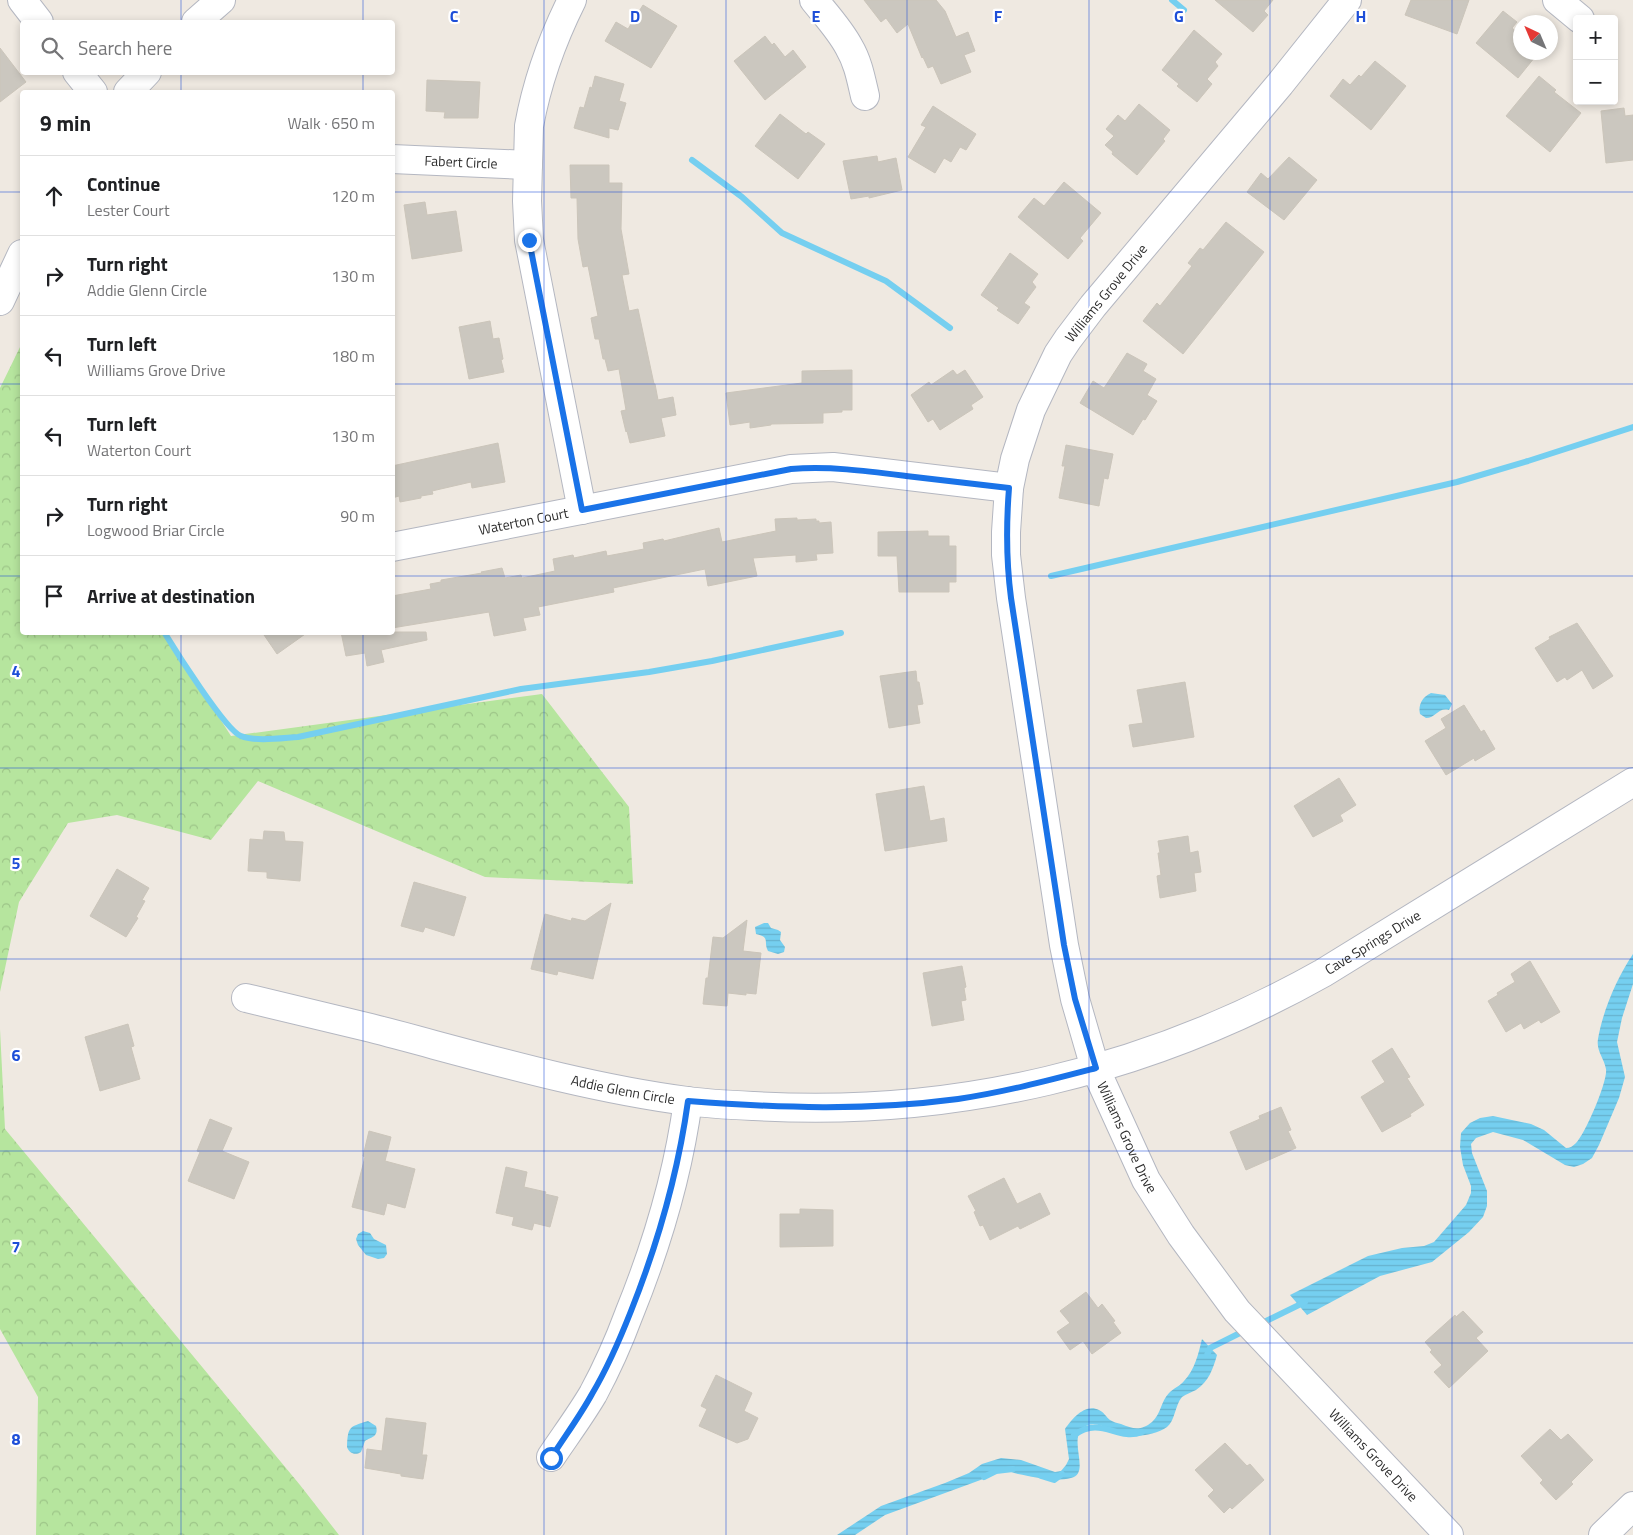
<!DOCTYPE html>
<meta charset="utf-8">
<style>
body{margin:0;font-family:"Titillium Web",sans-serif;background:#f2f2f2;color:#202124}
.controls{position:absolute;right:15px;top:15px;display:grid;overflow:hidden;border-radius:5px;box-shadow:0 2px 8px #0003}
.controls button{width:45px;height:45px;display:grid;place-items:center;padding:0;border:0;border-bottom:1px solid #e0e0e0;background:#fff;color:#202124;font:25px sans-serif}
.compass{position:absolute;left:1513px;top:15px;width:45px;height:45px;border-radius:50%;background:#fff;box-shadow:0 2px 8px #0003;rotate:316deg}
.stop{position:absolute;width:15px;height:15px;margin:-11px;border:4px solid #1a73e8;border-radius:50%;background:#fff}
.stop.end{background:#1a73e8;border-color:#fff;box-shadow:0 1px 5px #0008}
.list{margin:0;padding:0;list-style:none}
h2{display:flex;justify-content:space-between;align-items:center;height:65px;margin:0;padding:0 20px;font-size:21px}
h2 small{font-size:16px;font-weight:400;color:#757577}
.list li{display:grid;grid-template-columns:32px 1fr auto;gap:15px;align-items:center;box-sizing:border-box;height:80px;padding:0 20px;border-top:1px solid #e0e0e0}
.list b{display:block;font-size:19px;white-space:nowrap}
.list p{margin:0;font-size:16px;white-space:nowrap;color:#757577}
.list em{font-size:16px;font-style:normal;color:#757577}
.icon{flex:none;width:28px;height:28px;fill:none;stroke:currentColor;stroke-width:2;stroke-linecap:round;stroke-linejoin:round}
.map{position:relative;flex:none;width:1633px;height:1535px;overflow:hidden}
.search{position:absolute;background:#fff;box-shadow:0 2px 8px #0003;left:20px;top:20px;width:375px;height:55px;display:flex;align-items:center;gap:12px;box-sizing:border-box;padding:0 18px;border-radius:5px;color:#757577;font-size:19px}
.panel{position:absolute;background:#fff;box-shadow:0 2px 8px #0003;left:20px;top:90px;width:375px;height:545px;border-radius:5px}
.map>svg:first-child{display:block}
.forest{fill:url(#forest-crowns)}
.water{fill:url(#water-rules)}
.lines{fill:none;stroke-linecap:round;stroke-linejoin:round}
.stream{stroke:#75cff0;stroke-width:6}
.building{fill:#cbc7bf;stroke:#cbc5ba}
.minor-casing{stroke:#b4b7c1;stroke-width:30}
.minor{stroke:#fff;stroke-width:28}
.route{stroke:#1a73e8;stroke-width:6}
.grid{fill:none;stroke:#1d4ed8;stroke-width:1;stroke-opacity:0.55}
.labels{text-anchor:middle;stroke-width:4.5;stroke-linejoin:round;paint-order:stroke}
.street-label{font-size:14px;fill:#2e2e2e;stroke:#fff}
.grid-label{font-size:16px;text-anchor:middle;font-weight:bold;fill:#1d4ed8;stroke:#fff;stroke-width:4.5;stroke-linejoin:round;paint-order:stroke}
</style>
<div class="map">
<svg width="1633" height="1535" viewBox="0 0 1633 1535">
<defs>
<pattern id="forest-crowns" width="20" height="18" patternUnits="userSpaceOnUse" patternTransform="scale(1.25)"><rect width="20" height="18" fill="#b6e59e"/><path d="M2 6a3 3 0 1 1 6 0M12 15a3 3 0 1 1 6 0" fill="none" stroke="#9dc588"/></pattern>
<pattern id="water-rules" width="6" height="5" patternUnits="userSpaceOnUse" patternTransform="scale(1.25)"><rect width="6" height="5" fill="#75cff0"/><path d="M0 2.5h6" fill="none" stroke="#66b2ce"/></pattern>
</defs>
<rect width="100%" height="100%" fill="#efe9e1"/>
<g class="forest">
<path d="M 22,343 L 22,632 L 165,633 L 231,736 L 542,694 L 629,807 L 633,884 L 485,877 L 258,781 L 211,840 L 117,815 L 68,823 L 19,902 L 0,992 L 0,388 Z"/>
<path d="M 0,1029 L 5,1129 L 300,1485 L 339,1535 L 36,1535 L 38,1397 L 0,1329 Z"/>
</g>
<g class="water">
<path d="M 1431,693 L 1445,695 L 1452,704 L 1449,710 C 1438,707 1436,718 1426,718 L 1420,714 C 1418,705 1422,697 1431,693 Z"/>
<path d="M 764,923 L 768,923 L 771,928 L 778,930 L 781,932 L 780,940 L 785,947 L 784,952 L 778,954 L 768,951 C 763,942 771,937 756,934 L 755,927 Z"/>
<path d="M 1633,954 L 1633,984 L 1622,1018 L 1617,1042 L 1625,1077 L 1619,1098 L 1599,1145 L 1592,1158 L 1583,1164 L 1574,1167 L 1565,1165 L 1523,1140 L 1493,1132 L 1476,1138 L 1471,1144 L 1472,1153 L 1487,1191 L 1487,1206 L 1483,1217 L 1469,1232 L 1432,1262 L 1380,1276 L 1307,1315 L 1290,1295 L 1368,1256 L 1402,1248 L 1424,1246 L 1434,1242 L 1466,1205 L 1471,1193 L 1471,1186 L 1463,1165 L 1460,1147 L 1461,1133 L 1470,1123 L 1480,1118 L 1493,1116 L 1531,1124 L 1544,1130 L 1566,1148 C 1570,1148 1573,1146 1576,1143 C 1585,1134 1608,1081 1606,1069 C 1604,1058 1596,1051 1598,1039 C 1603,1010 1617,978 1633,954 Z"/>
<path d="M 363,1231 L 370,1233 L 374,1239 L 386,1245 L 387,1254 L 384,1258 L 378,1259 L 366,1255 L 358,1245 L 356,1239 L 358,1234 Z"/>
<path d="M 1202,1339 L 1217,1355 C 1213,1369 1209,1381 1196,1390 C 1192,1392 1186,1394 1182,1397 C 1175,1405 1175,1421 1167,1427 C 1157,1434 1138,1438 1126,1435 C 1114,1433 1095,1417 1083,1428 C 1068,1441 1091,1473 1071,1478 C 1054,1482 1033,1477 1018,1474 C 1013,1473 1008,1470 1003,1470 C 995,1470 991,1473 986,1478 L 885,1515 L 855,1535 L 837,1535 L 881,1506 L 945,1483 L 969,1473 L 982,1464 L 1001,1458 L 1021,1460 L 1055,1472 L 1061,1471 L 1066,1465 L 1069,1459 L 1065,1429 C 1072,1419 1085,1403 1099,1410 C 1104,1412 1106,1417 1110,1420 C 1113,1422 1117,1423 1121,1424 C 1133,1429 1141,1431 1152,1422 C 1161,1414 1161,1401 1169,1393 C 1174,1388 1180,1386 1184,1381 C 1195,1369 1198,1355 1202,1339 Z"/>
<path d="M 368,1421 L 376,1426 C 379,1437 371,1437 365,1441 L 361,1452 C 355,1456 349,1453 347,1447 C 348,1426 349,1427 368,1421 Z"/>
</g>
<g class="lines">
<g class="stream">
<path d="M 1172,0 L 1184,10"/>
<path d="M 692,160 L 742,197 L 782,233 L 886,281 L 950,328"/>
<path d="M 1051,576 L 1457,482 L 1528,461 L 1633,427"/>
<path d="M 164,632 C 175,650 226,731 241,736 C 256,742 282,738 298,737 L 521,689 L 649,672 L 712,661 L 841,633"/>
<path d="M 1260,1324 L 1305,1302"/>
<path d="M 1207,1355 L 1210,1348 L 1246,1330"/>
<path d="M 1074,1435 C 1102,1415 1117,1442 1142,1432"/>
<path d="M 1041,1476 L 1054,1480 L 1062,1474"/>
<path d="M 984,1477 L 996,1471 L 1013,1469"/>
</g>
</g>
<g class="building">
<path d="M 864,0 L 936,0 L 945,11 L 956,37 L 968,32 L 975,51 L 964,55 L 971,72 L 941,84 L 933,66 L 928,68 L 923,57 L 922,58 L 908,24 L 897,33 L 886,18 L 881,22 Z"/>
<path d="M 1215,0 L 1273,0 L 1264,11 L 1268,15 L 1253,32 Z"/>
<path d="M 1411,0 L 1469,0 L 1457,34 L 1405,15 Z"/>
<path d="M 643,5 L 677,26 L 651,68 L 605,41 L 616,22 L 628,29 Z"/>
<path d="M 1503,11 L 1517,22 L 1512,28 L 1520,35 L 1520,52 L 1539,52 L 1518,78 L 1476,43 Z"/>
<path d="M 1194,30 L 1222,54 L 1215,62 L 1218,66 L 1207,79 L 1212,84 L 1197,102 L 1177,86 L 1179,84 L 1162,70 Z"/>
<path d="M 765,36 L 772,45 L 774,43 L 785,57 L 793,50 L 806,67 L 765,100 L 734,61 Z"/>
<path d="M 0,48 L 26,82 L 0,102 Z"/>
<path d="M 1375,61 L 1406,86 L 1371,130 L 1330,96 L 1343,79 L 1350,85 L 1359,75 L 1361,77 Z"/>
<path d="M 595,76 L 624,84 L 619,101 L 626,103 L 618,130 L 609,128 L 609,138 L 574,128 L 580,107 L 584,108 L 590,87 L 592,88 Z"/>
<path d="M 1539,76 L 1556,90 L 1554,92 L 1581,113 L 1550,152 L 1506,116 Z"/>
<path d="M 427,80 L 480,82 L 478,118 L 444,118 L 445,112 L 426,111 Z"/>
<path d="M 1139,104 L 1170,130 L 1163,139 L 1165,141 L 1137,175 L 1112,154 L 1113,152 L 1105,145 L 1114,136 L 1106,129 L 1118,115 L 1125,121 Z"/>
<path d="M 933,106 L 976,134 L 966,150 L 960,147 L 951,162 L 944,158 L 935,173 L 908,157 L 926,127 L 921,125 Z"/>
<path d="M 1624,108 L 1625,116 L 1633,115 L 1633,160 L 1606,163 L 1601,111 Z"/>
<path d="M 780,114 L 806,134 L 808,132 L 825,144 L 798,179 L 755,146 Z"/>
<path d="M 877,156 L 878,162 L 896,158 L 902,190 L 869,198 L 869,196 L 851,199 L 843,161 Z"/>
<path d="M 1289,157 L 1317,180 L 1284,220 L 1247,192 L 1261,173 L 1268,179 Z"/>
<path d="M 570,165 L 609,165 L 609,183 L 622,183 L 621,229 L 629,274 L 622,275 L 629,311 L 638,309 L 654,384 L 655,384 L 658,400 L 673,397 L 676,415 L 661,418 L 665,436 L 630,443 L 627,431 L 626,432 L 621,411 L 626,410 L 619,369 L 608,371 L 605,359 L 603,359 L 599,339 L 595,339 L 591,318 L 598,316 L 588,266 L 583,267 L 578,239 L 577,198 L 571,198 Z"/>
<path d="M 1064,182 L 1101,213 L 1080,238 L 1083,241 L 1068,259 L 1018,217 L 1034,198 L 1044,206 Z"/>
<path d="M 425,202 L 427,215 L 456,211 L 462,251 L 412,259 L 404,205 Z"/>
<path d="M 1226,222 L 1264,252 L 1183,354 L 1143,321 L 1157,303 L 1160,306 L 1192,266 L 1188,263 L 1200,248 L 1203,250 Z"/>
<path d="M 1010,253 L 1038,274 L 1032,282 L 1036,287 L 1024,303 L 1030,307 L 1018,324 L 997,310 L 999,308 L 981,295 Z"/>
<path d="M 490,321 L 493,339 L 499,338 L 503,359 L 501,360 L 504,372 L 469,379 L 459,327 Z"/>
<path d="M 1127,353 L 1147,364 L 1143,371 L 1156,379 L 1147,395 L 1157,401 L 1145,420 L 1143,419 L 1133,435 L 1080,403 L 1093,381 L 1104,388 Z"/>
<path d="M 852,370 L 852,410 L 842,410 L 842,412 L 823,413 L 823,423 L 771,424 L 771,425 L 750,428 L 750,422 L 730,425 L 726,393 L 802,383 L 802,371 Z"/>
<path d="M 953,370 L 957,375 L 965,370 L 983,397 L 971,405 L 973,409 L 940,430 L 933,419 L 928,422 L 911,395 L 929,382 L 931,385 Z"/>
<path d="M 498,443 L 505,482 L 472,488 L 471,482 L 432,491 L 433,494 L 421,496 L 421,498 L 400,502 L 399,496 L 392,498 L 392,466 Z"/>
<path d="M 1066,445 L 1113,454 L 1108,479 L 1104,478 L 1099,506 L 1059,498 L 1065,466 L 1062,466 Z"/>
<path d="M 797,518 L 797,520 L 816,519 L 816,521 L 819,521 L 819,523 L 831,522 L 833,553 L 816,554 L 817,560 L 796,562 L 796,555 L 753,558 L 757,576 L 708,586 L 705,569 L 613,588 L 614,592 L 538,607 L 540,615 L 523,618 L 526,630 L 494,636 L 489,612 L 392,628 L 392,596 L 431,589 L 430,584 L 441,582 L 441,580 L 482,573 L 481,572 L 502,568 L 505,578 L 521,575 L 522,578 L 555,571 L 553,559 L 573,555 L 574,558 L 606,551 L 607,556 L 644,549 L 643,543 L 663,539 L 664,541 L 719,528 L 722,542 L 776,531 L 775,519 Z"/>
<path d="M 928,531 L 928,536 L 949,536 L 949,546 L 956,546 L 956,582 L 949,582 L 949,592 L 899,592 L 897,556 L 878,556 L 878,532 Z"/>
<path d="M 1577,623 L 1613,676 L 1593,689 L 1582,670 L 1567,680 L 1565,677 L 1557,682 L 1535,648 L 1550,639 L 1549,637 Z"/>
<path d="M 262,632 L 308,632 L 277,654 Z"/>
<path d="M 341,632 L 426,632 L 427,640 L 381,650 L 384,662 L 367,666 L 365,653 L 346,656 Z"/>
<path d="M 916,671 L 917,682 L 919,682 L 923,704 L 917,705 L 920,723 L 889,728 L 880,676 Z"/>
<path d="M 1185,682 L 1194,737 L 1133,747 L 1129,725 L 1143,723 L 1137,690 Z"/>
<path d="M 1464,705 L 1481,732 L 1484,730 L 1495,749 L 1475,761 L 1474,758 L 1446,775 L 1425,741 L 1446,728 L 1441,719 Z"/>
<path d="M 1339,778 L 1356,805 L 1340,815 L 1343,821 L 1313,837 L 1294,806 Z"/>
<path d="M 924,786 L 930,821 L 944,818 L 947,841 L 885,851 L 876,794 Z"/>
<path d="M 264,831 L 284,832 L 285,841 L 303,842 L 300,881 L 267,878 L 267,872 L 248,871 L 250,839 L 263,840 Z"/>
<path d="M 1188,836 L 1190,853 L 1198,851 L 1201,872 L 1194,873 L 1196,891 L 1160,898 L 1157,876 L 1161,875 L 1158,853 L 1160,853 L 1158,841 Z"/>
<path d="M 117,869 L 149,888 L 142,900 L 145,901 L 136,917 L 138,918 L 126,937 L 90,916 Z"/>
<path d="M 414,882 L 466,897 L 454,936 L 425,927 L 423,932 L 401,926 Z"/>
<path d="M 611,903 L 593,979 L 558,971 L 557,975 L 531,969 L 545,914 L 571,921 L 572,918 L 585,921 Z"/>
<path d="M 747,920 L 743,951 L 761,953 L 756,994 L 746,993 L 746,995 L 728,993 L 727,1006 L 703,1004 L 706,978 L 708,978 L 713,937 L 723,938 Z"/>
<path d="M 1530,961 L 1560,1012 L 1541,1023 L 1539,1020 L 1524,1029 L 1521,1023 L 1506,1032 L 1488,1001 L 1498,995 L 1497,993 L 1515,982 L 1511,974 Z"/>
<path d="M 962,966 L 966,987 L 964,988 L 966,1000 L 961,1001 L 964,1020 L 932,1026 L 923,973 Z"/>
<path d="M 128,1024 L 134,1046 L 131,1047 L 140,1079 L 100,1091 L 85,1037 Z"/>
<path d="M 1392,1048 L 1410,1077 L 1407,1078 L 1424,1105 L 1410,1114 L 1411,1116 L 1382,1132 L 1361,1097 L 1385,1082 L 1372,1061 Z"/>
<path d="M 1281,1107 L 1291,1130 L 1288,1131 L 1296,1148 L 1246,1170 L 1230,1132 L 1260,1119 L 1259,1116 Z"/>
<path d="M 210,1119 L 232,1128 L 222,1151 L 249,1162 L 234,1199 L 188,1181 L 200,1152 L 197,1151 Z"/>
<path d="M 369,1131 L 391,1137 L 385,1161 L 415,1169 L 405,1208 L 387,1203 L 384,1215 L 352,1207 L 365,1157 L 363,1156 Z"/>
<path d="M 506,1167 L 527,1172 L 524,1187 L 546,1192 L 545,1194 L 558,1197 L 550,1227 L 534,1223 L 532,1230 L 512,1225 L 514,1217 L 496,1213 Z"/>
<path d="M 1004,1178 L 1017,1204 L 1040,1193 L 1050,1214 L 1020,1229 L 1018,1226 L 990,1240 L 983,1225 L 980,1226 L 974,1212 L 976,1211 L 968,1196 Z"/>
<path d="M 800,1209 L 833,1210 L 833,1246 L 780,1247 L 780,1214 L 800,1214 Z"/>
<path d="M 1086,1292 L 1098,1308 L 1102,1304 L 1115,1321 L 1113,1322 L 1121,1333 L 1092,1354 L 1083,1341 L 1070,1350 L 1057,1332 L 1070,1323 L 1060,1311 Z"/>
<path d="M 1463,1311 L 1483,1332 L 1476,1338 L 1488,1351 L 1449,1388 L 1434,1372 L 1442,1365 L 1430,1352 L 1432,1350 L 1425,1342 L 1455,1315 L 1456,1317 Z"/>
<path d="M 716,1375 L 752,1393 L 744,1411 L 758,1418 L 748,1439 L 737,1443 L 699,1426 L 707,1409 L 701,1406 Z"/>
<path d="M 386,1418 L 426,1423 L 422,1455 L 427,1455 L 423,1479 L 401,1476 L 401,1474 L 365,1468 L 367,1449 L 382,1451 Z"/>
<path d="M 1550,1429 L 1561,1440 L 1568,1434 L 1593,1460 L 1571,1482 L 1573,1484 L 1556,1500 L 1540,1483 L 1543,1480 L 1521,1456 Z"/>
<path d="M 1225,1443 L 1247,1466 L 1250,1464 L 1264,1480 L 1232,1509 L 1230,1507 L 1224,1513 L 1208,1496 L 1214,1490 L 1195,1470 Z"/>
</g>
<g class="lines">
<defs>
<g id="minor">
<path d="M 22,0 L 39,22"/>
<path d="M 572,0 C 552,40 537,82 529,126 L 527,201 L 529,240 L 582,510"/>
<path d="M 814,0 C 826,15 840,30 849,47 C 858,62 861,79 865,96"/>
<path id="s1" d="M 1347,0 L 1280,84 L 1093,306 L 1068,339 L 1058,354 L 1031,410 L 1015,459 L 1009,488 L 1006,532 L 1006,555 L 1011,598 L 1064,945 L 1075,999 L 1095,1068 L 1146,1180 L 1181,1235 L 1237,1311 L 1449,1535"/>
<path d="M 1557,0 L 1580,19"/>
<path d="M 196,22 L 221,0"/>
<path d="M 77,72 L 93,92"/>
<path d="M 128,92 L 147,72"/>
<path id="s2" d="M 392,159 L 528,165"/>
<path d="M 0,301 L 22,254"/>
<path id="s3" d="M 392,547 L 791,469 L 833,467 L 1009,488"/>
<path id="s4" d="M 246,998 C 288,1008 330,1018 371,1028 C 475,1055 580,1087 687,1101 C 709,1104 732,1105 754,1106 C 953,1118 1149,1071 1323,973 L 1633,782"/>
<path d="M 551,1457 C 565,1436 580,1416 593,1394 C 607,1368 619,1341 629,1314 C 657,1245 678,1175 688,1101"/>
<path d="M 1603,1535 L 1633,1506"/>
</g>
</defs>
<use href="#minor" class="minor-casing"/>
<use href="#minor" class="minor"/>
</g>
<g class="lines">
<path class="route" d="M 529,240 L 582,510 L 791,469 C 830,466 867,471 906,476 C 940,480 975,484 1009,488 C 1006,527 1006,560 1011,598 L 1064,945 L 1075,999 L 1096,1068 C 1050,1080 1005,1092 958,1099 C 868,1111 778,1108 688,1101 C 678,1173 658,1243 631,1311 C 620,1339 608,1367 592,1394 C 580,1416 565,1436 551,1458"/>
</g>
<path class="grid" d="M 181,0 L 181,22M 363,0 L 363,22M 544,0 L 544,1535M 726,0 L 726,1535M 907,0 L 907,1535M 1089,0 L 1089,1535M 1270,0 L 1270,1535M 1452,0 L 1452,1535M 181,72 L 181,92M 363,72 L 363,92M 0,192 L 22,192M 392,192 L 1633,192M 0,384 L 22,384M 392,384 L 1633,384M 0,576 L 22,576M 392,576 L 1633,576M 181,632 L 181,1535M 363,632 L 363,1535M 0,768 L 1633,768M 0,959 L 1633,959M 0,1151 L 1633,1151M 0,1343 L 1633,1343"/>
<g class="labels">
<g class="street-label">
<text dy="5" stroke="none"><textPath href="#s2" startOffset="69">Fabert Circle</textPath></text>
<text transform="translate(1106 293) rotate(-51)" y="5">Williams Grove Drive</text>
<text dy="5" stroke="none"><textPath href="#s3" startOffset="134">Waterton Court</textPath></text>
<text dy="5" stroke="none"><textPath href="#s4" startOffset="1171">Cave Springs Drive</textPath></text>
<text dy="5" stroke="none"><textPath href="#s4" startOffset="388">Addie Glenn Circle</textPath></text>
<text dy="5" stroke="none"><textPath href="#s1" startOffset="1265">Williams Grove Drive</textPath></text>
<text dy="5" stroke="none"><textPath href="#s1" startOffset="1670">Williams Grove Drive</textPath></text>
</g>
</g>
<g class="grid-label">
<text x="454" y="22">C</text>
<text x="635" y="22">D</text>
<text x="816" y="22">E</text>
<text x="998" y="22">F</text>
<text x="1179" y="22">G</text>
<text x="1361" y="22">H</text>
<text x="16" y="677">4</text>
<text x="16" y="869">5</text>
<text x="16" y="1061">6</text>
<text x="16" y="1253">7</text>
<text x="16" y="1445">8</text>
</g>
</svg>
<div class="controls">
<button>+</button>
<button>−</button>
</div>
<svg class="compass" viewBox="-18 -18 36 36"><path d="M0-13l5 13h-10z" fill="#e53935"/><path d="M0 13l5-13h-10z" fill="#757577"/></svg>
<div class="stop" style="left:551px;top:1458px"></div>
<div class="stop end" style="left:529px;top:240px"></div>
<div class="search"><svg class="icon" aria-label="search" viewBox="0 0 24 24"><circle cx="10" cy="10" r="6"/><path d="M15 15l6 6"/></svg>Search here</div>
<section class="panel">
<h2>9 min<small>Walk · 650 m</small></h2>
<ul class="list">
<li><svg class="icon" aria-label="ahead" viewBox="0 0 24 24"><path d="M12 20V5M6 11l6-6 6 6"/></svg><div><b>Continue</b><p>Lester Court</p></div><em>120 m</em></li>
<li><svg class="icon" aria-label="right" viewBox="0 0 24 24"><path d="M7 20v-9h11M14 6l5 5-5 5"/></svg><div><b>Turn right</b><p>Addie Glenn Circle</p></div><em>130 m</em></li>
<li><svg class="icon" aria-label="left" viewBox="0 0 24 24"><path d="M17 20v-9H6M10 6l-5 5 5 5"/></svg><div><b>Turn left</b><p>Williams Grove Drive</p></div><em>180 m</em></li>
<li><svg class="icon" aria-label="left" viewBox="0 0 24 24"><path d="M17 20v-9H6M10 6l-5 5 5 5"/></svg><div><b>Turn left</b><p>Waterton Court</p></div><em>130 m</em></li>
<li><svg class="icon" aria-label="right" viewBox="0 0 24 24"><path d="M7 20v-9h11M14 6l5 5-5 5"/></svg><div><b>Turn right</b><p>Logwood Briar Circle</p></div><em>90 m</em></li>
<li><svg class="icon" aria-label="arrive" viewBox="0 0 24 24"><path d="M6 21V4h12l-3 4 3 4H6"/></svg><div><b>Arrive at destination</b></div></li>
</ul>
</section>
</div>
